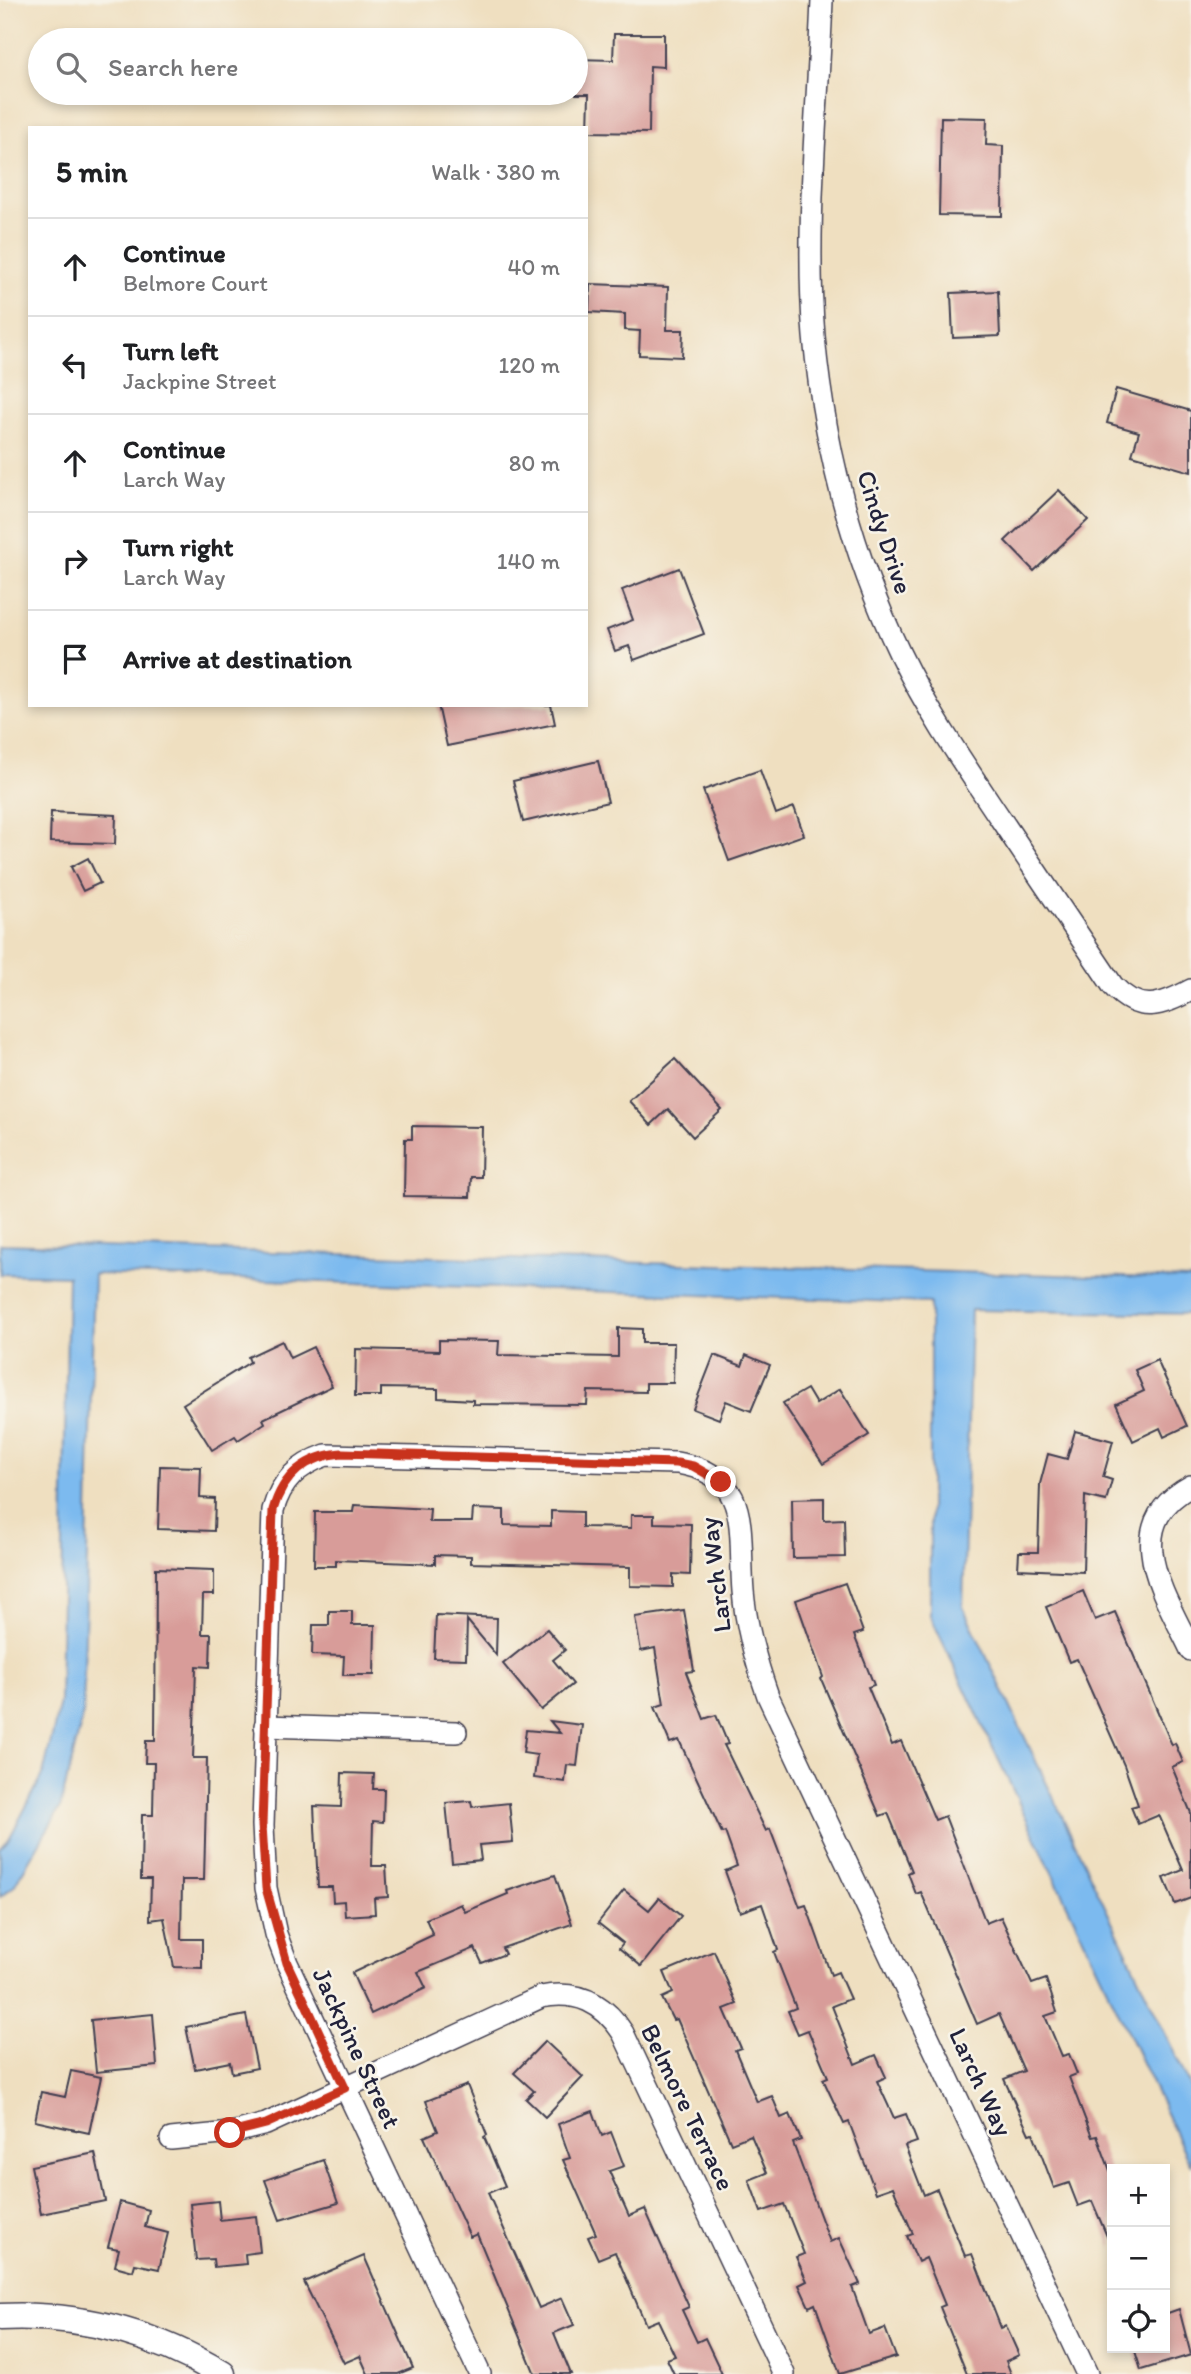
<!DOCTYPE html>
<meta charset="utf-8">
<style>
body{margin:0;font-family:Itim,sans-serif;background:#f6f6f6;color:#202124}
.controls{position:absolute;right:21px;bottom:21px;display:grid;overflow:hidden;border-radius:0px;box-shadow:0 4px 10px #0003}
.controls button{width:63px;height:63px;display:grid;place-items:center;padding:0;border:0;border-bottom:2px solid #e0e0e0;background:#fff;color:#202124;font:35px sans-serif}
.stop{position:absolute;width:21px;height:21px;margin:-16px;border:5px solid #c8321e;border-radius:50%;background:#fff}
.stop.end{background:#c8321e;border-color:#fff;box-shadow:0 2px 7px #0008}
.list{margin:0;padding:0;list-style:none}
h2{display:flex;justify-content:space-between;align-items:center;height:91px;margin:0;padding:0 28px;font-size:30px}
h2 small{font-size:23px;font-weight:400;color:#757577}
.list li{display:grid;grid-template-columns:46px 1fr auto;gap:21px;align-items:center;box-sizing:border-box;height:98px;padding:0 28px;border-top:2px solid #e0e0e0}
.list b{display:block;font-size:26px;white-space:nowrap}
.list p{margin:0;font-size:23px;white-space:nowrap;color:#757577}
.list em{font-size:23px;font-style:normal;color:#757577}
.icon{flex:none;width:38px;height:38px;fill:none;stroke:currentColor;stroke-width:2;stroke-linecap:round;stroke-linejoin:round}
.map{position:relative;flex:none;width:1191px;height:2374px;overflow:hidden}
.search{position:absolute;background:#fff;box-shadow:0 4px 10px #0003;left:28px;top:28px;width:560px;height:77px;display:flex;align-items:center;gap:18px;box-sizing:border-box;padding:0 24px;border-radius:38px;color:#757577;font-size:26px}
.panel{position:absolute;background:#fff;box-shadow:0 4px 10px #0003;left:28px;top:126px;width:560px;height:581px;border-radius:0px}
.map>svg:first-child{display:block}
.water{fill:#7cbaef;stroke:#4f6e95;stroke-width:2}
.building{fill:#d89c99}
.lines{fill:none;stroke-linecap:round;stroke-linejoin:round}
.minor-casing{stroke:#413e4f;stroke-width:24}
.tertiary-casing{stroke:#413e4f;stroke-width:29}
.minor{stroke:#fff;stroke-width:21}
.tertiary{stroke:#fff;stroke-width:26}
.route{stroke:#c8321e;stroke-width:9}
.labels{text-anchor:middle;stroke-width:5;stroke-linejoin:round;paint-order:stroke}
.street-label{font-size:26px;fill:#22223b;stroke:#f7f3e8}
</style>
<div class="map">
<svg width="1191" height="2374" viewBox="0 0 1191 2374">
<rect width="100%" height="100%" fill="#f7f3e8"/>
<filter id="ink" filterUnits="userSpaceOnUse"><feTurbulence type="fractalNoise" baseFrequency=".0143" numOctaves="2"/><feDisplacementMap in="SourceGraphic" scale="14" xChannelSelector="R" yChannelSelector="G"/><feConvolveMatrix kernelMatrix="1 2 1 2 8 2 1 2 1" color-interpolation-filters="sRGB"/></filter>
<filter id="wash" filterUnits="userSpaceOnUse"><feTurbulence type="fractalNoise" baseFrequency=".00686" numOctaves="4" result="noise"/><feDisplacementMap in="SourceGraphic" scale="28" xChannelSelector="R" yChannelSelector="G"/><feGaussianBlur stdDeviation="1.57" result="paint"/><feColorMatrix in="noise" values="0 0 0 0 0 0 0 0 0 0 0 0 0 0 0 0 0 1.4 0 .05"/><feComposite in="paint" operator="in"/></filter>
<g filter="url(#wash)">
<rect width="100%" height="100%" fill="#efdfc0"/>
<path class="water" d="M 0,1244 L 1191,1279 L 1191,1314 L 971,1310 L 963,1607 L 1191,2088 L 1191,2166 L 930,1615 L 930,1303 L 94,1274 L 83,1715 L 60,1808 L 14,1886 L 0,1897 L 0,1849 L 9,1839 L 43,1775 L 60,1702 L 68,1276 L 0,1274 Z"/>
<g id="blocks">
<g class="building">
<path d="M 614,34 L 664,34 L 664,67 L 650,66 L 649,133 L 588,132 L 589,94 L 576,94 L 576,59 L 613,60 Z"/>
<path d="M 941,117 L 987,118 L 986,145 L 1003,146 L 1002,216 L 939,215 Z"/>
<path d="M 590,284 L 668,287 L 667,330 L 683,330 L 682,357 L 639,355 L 640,331 L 625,330 L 625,314 L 589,312 Z"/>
<path d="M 998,291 L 1000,336 L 953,338 L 951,293 Z"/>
<path d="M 1116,389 L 1191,411 L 1191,472 L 1132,455 L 1139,432 L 1107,423 Z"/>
<path d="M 1059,490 L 1088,520 L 1034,571 L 1005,541 Z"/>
<path d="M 679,568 L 704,634 L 634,660 L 629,646 L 615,651 L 607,630 L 633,620 L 622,590 Z"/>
<path d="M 438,705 L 551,705 L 555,724 L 447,746 Z"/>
<path d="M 598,761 L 608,802 L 523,822 L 513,781 Z"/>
<path d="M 760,770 L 776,814 L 794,807 L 804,835 L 729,861 L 703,790 Z"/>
<path d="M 51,812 L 116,815 L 115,844 L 50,842 Z"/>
<path d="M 88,858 L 100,883 L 83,891 L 71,867 Z"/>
<path d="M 675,1059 L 722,1110 L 693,1137 L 668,1109 L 651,1125 L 629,1101 Z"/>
<path d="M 412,1126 L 482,1127 L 481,1177 L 471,1177 L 470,1197 L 404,1196 L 405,1139 L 412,1139 Z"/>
<path d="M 618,1328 L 642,1329 L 642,1343 L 674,1343 L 673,1383 L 646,1383 L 646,1392 L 588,1391 L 587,1405 L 473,1404 L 473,1400 L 438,1398 L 438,1389 L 381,1388 L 381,1396 L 355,1396 L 356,1349 L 439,1351 L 439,1340 L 499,1341 L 498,1355 L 618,1357 Z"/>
<path d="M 282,1341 L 290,1358 L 313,1347 L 332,1386 L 263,1419 L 265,1423 L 238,1440 L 235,1436 L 212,1450 L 183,1404 L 250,1362 L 248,1357 Z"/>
<path d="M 714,1355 L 742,1366 L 746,1355 L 770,1365 L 751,1411 L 726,1401 L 719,1419 L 693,1409 Z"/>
<path d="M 1157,1360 L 1187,1426 L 1164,1437 L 1160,1428 L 1133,1441 L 1116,1404 L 1144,1391 L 1135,1370 Z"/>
<path d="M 807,1389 L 816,1404 L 840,1389 L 869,1435 L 823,1464 L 783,1403 Z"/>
<path d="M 1075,1431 L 1113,1441 L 1103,1477 L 1112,1480 L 1106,1501 L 1085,1496 L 1083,1572 L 1018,1569 L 1019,1552 L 1038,1552 L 1040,1484 L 1048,1454 L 1067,1459 Z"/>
<path d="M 160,1466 L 201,1467 L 200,1498 L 215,1499 L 214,1531 L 158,1529 Z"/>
<path d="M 824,1498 L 824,1520 L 844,1519 L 845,1557 L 793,1558 L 792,1499 Z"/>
<path d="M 354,1505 L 430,1509 L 429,1522 L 472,1522 L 473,1509 L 504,1510 L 504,1525 L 551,1526 L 551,1511 L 582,1512 L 582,1527 L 631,1528 L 631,1515 L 654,1515 L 654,1523 L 691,1524 L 690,1575 L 673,1574 L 673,1587 L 630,1586 L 630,1567 L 471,1563 L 471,1556 L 435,1555 L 435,1564 L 336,1560 L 336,1566 L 314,1566 L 315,1512 L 353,1512 Z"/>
<path d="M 156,1568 L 214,1570 L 214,1595 L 203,1595 L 202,1634 L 211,1634 L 210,1667 L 196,1666 L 195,1699 L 193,1758 L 207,1758 L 204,1880 L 182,1880 L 181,1939 L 202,1939 L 202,1968 L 174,1967 L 164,1918 L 150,1920 L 151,1879 L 141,1879 L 142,1815 L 153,1815 L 154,1763 L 145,1763 L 146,1741 L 155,1741 Z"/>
<path d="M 845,1583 L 863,1632 L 854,1635 L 874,1685 L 868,1687 L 892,1745 L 901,1741 L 935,1820 L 945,1816 L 986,1923 L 1001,1917 L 1032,1984 L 1046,1979 L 1057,2012 L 1045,2016 L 1062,2056 L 1069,2054 L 1077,2074 L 1069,2077 L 1092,2137 L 1097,2136 L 1112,2176 L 1112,2248 L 1092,2201 L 1078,2206 L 1069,2183 L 1054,2188 L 1033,2133 L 1029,2134 L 1004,2079 L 1024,2071 L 999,2014 L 977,2024 L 921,1892 L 916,1894 L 908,1873 L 912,1871 L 888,1813 L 880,1816 L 821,1679 L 823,1677 L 796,1600 Z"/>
<path d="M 1083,1591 L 1095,1620 L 1115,1612 L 1172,1745 L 1175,1743 L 1183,1762 L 1172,1767 L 1191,1813 L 1191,1898 L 1175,1904 L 1164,1878 L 1183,1870 L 1159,1815 L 1138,1824 L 1131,1807 L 1138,1805 L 1124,1765 L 1077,1659 L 1069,1662 L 1046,1607 Z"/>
<path d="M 684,1610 L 694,1671 L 686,1672 L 704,1719 L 716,1715 L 728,1744 L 724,1745 L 766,1831 L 770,1829 L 800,1907 L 806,1905 L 831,1975 L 838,1972 L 850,1999 L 832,2006 L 855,2064 L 876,2055 L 886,2077 L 877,2081 L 894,2118 L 906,2114 L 917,2142 L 905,2146 L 924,2195 L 937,2189 L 965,2256 L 972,2254 L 1001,2328 L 1006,2326 L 1019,2355 L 1006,2361 L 1011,2374 L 967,2374 L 940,2307 L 945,2305 L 926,2258 L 918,2262 L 907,2236 L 913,2234 L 893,2187 L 876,2193 L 849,2122 L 844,2124 L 823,2079 L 828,2077 L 808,2030 L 798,2034 L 788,2011 L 796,2008 L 774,1952 L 778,1950 L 762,1904 L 740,1912 L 725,1871 L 737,1866 L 725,1832 L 722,1833 L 679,1740 L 670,1743 L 655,1707 L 664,1704 L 655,1648 L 641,1651 L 635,1617 Z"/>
<path d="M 329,1611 L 352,1611 L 352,1625 L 375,1625 L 374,1675 L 343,1675 L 344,1656 L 312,1655 L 313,1625 L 329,1625 Z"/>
<path d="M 436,1615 L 497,1618 L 496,1655 L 467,1620 L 466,1659 L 434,1658 Z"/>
<path d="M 547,1629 L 565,1650 L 553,1660 L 573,1684 L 541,1710 L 503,1664 Z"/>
<path d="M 550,1721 L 582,1725 L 577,1766 L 567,1765 L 565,1782 L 534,1778 L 537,1755 L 523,1753 L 526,1730 L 560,1733 Z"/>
<path d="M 342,1773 L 374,1774 L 373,1789 L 384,1789 L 383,1822 L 373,1821 L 372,1866 L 386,1866 L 388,1897 L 374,1898 L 375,1914 L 345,1916 L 344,1901 L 333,1902 L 332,1887 L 318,1887 L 314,1806 L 341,1807 Z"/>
<path d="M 471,1801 L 472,1807 L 509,1803 L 513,1842 L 479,1845 L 481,1860 L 452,1863 L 446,1803 Z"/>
<path d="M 555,1875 L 572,1924 L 502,1948 L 505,1954 L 482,1963 L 475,1948 L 418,1972 L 426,1988 L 371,2014 L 352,1973 L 433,1935 L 426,1919 L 461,1904 L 465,1912 L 508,1894 L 507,1891 Z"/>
<path d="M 624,1890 L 649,1910 L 659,1898 L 681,1916 L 641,1966 L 619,1948 L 623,1943 L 598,1923 Z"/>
<path d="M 714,1951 L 737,2004 L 724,2009 L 741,2048 L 735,2050 L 757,2102 L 772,2096 L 781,2118 L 790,2114 L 801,2140 L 793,2143 L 830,2242 L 839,2238 L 860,2284 L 852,2287 L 869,2334 L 885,2328 L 896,2357 L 840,2374 L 815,2304 L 809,2307 L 799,2285 L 807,2281 L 796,2257 L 804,2254 L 784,2204 L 761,2212 L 749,2180 L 767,2173 L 751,2135 L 731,2143 L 677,2019 L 673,2020 L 662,1998 L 673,1993 L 664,1972 Z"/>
<path d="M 153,2014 L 157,2066 L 96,2072 L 91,2020 Z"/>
<path d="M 246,2015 L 257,2068 L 232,2073 L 230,2062 L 195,2069 L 186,2027 Z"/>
<path d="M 545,2041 L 583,2077 L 545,2117 L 526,2099 L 534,2091 L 514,2073 Z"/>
<path d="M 71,2071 L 101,2077 L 89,2133 L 35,2121 L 41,2092 L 65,2097 Z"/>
<path d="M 467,2085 L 487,2135 L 484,2137 L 505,2186 L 488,2193 L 507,2236 L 539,2308 L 562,2298 L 574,2325 L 554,2333 L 571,2374 L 535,2374 L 477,2234 L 470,2237 L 424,2137 L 438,2131 L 426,2101 Z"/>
<path d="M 593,2111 L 602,2136 L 611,2132 L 624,2166 L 609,2171 L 629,2216 L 645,2209 L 689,2307 L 682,2310 L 697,2342 L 705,2338 L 722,2374 L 674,2374 L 667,2359 L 675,2356 L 658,2320 L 646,2325 L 615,2252 L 598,2259 L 588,2237 L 596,2234 L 563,2160 L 570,2158 L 558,2124 Z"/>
<path d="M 95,2153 L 105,2201 L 41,2214 L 31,2166 Z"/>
<path d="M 323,2160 L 338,2203 L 280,2220 L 265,2180 Z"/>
<path d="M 218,2201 L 220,2220 L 256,2216 L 260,2252 L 245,2254 L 246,2264 L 214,2267 L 213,2259 L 196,2260 L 190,2204 Z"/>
<path d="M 120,2202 L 149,2210 L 145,2227 L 168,2233 L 159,2269 L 135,2264 L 133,2271 L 115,2266 L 119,2249 L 108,2247 Z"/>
<path d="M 364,2256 L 413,2368 L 398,2374 L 368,2374 L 360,2356 L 344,2363 L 304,2282 Z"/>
<path d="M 1179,2309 L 1191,2355 L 1141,2370 L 1134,2348 L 1165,2348 L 1165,2314 Z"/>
</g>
</g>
</g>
<g filter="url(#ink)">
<use href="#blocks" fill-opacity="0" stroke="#413e4f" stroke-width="2"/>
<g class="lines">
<defs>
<g id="minor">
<path d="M 822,0 C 818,108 805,229 814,336 C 824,446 852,554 900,654 C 928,712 964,764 1000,818 C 1038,874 1075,930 1113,986 C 1139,1014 1161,1006 1191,990"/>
<path d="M 1191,1486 C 1117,1526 1165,1595 1191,1650"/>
<path d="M 265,1726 L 456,1732"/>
<path d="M 171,2139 L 231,2133 L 266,2124 L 541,1997 C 577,1990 603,2002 623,2033 L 784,2374"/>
<path d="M 480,2374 L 287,1963 L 276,1934 L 266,1888 L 263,1825 L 273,1510 C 281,1481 298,1465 326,1455 L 677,1463 C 754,1475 738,1533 743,1591 C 746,1627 756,1662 768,1696 L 1087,2374"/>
</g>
<path id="tertiary" d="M 0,2317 C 80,2313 154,2333 222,2374"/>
</defs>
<use href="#minor" class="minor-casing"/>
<use href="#tertiary" class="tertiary-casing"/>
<use href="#minor" class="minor"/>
<use href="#tertiary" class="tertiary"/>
</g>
</g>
<g class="lines" filter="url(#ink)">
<path class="route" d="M 230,2133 L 266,2124 L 345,2088 L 287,1963 L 266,1888 L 262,1825 L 273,1510 C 283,1475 306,1456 342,1453 L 677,1463 L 693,1466 L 721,1482"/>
</g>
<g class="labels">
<g class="street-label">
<text transform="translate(885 532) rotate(72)" y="9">Cindy Drive</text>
<text transform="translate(715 1575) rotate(-97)" y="9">Larch Way</text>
<text transform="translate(357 2048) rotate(65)" y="9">Jackpine Street</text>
<text transform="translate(981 2082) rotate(65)" y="9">Larch Way</text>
<text transform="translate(688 2107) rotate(64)" y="9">Belmore Terrace</text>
</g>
</g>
</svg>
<div class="controls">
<button>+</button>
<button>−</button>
<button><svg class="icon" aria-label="locate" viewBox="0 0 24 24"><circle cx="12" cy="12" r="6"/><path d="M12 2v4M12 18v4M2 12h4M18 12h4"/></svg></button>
</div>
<div class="stop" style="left:230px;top:2133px"></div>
<div class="stop end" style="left:721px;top:1482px"></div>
<div class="search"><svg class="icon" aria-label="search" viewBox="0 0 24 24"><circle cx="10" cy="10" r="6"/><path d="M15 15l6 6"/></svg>Search here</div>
<section class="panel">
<h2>5 min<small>Walk · 380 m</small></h2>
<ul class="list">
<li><svg class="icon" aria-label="ahead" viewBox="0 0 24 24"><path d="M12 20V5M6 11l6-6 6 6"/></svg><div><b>Continue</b><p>Belmore Court</p></div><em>40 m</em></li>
<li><svg class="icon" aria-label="left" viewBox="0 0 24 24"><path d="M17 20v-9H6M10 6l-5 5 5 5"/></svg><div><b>Turn left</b><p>Jackpine Street</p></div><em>120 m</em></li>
<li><svg class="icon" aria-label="ahead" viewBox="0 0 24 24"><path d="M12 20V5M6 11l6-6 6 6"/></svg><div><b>Continue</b><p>Larch Way</p></div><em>80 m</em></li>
<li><svg class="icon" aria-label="right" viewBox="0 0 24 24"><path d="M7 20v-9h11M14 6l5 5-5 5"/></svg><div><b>Turn right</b><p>Larch Way</p></div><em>140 m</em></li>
<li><svg class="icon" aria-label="arrive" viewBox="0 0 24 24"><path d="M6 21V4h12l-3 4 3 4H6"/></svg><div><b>Arrive at destination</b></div></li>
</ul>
</section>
</div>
